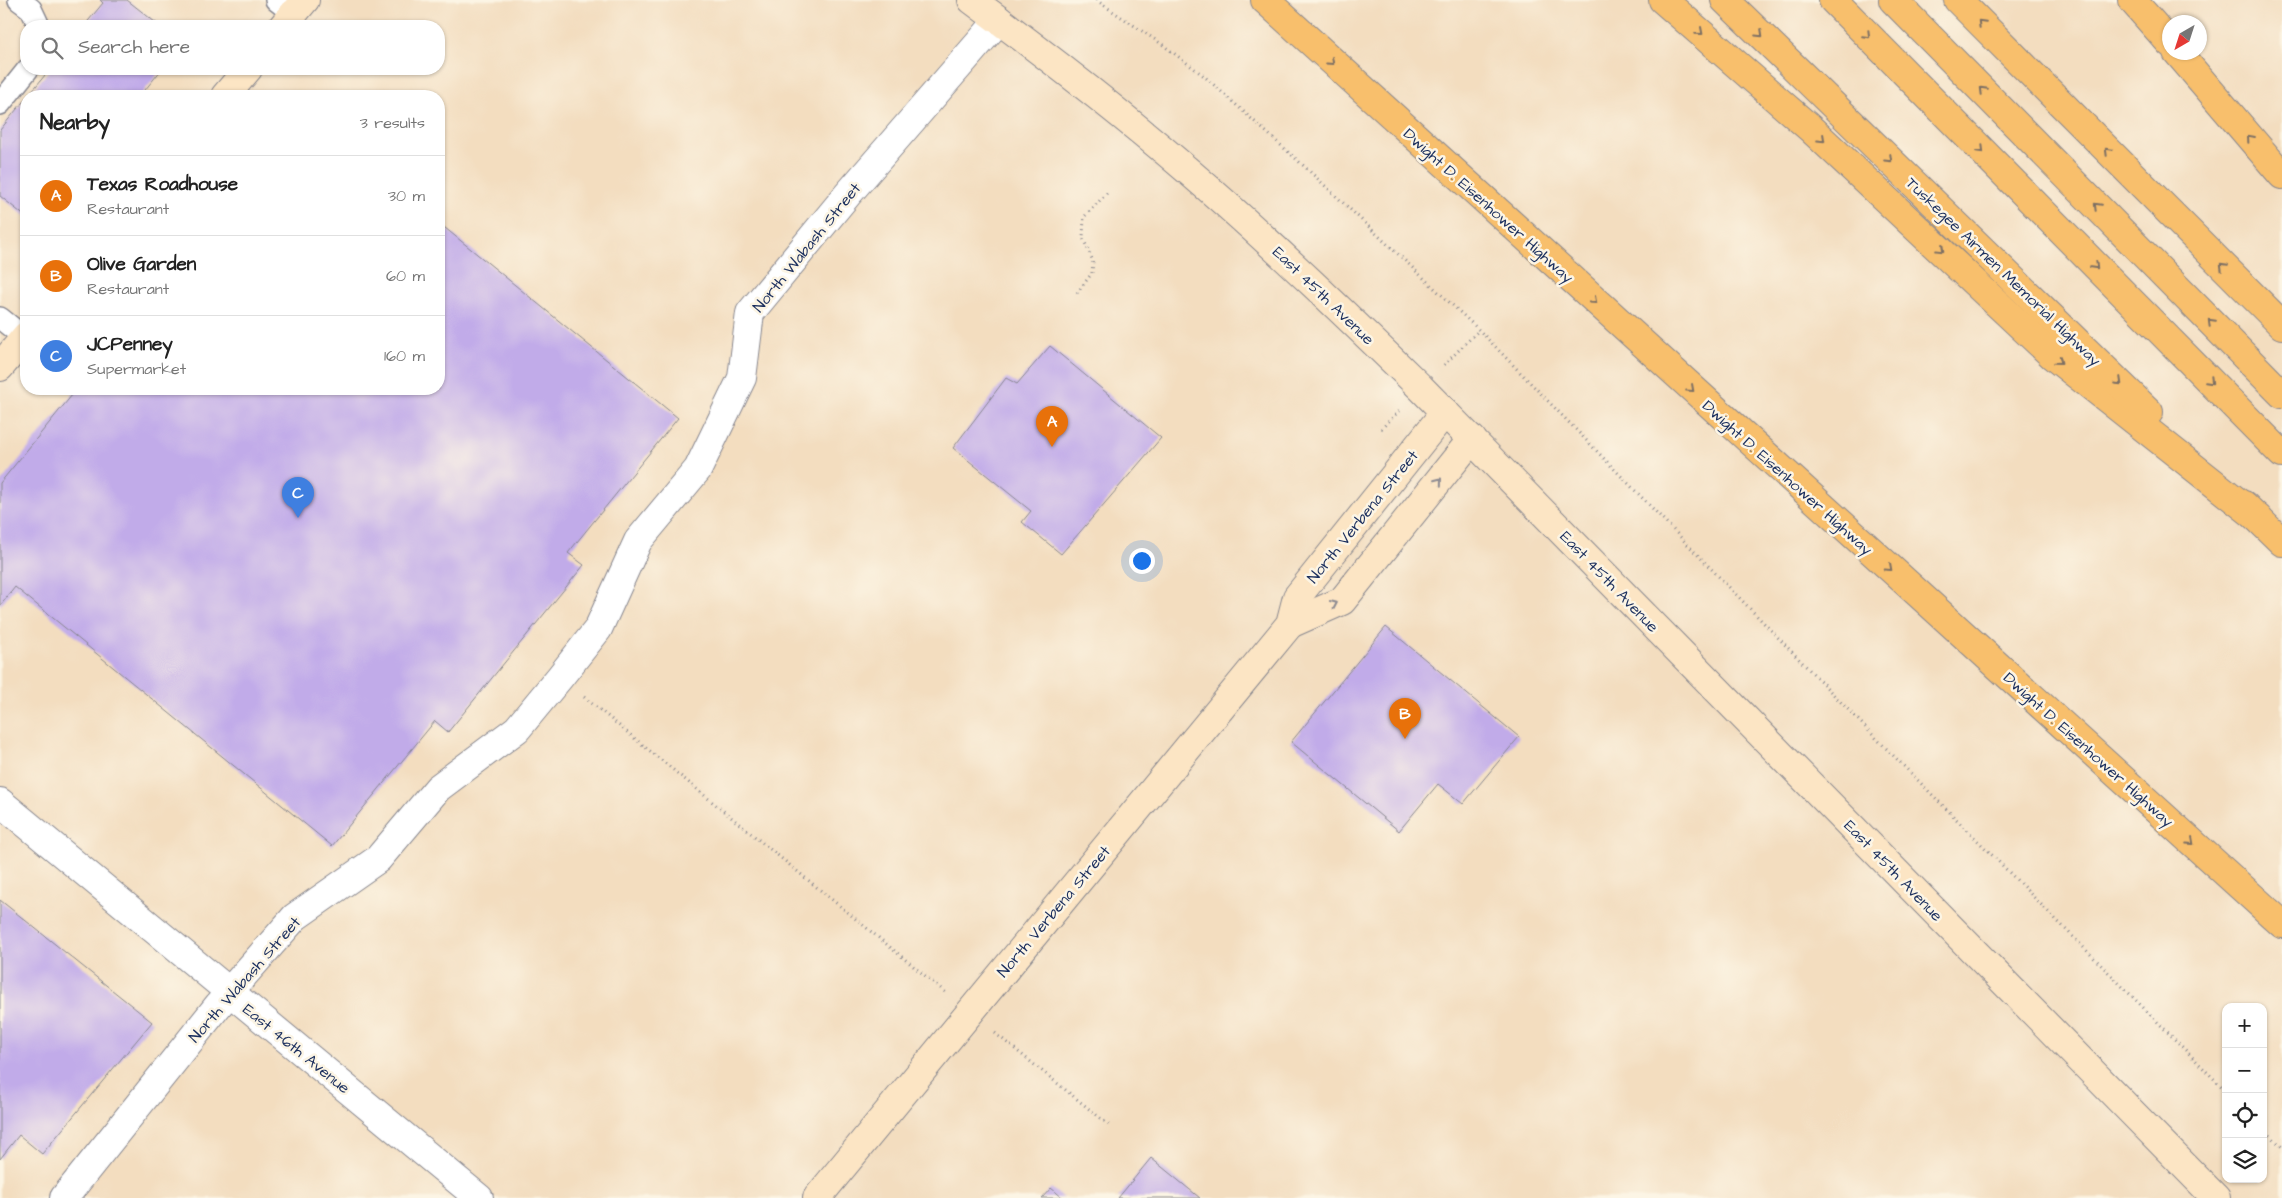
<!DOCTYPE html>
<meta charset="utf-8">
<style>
body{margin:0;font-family:"Architects Daughter",sans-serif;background:#f2f2f2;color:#222}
.controls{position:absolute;right:15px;bottom:15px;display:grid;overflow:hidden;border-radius:10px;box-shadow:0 1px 4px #0004}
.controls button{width:45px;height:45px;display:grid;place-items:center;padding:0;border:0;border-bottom:1px solid #e0e0e0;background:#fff;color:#222;font:25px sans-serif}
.compass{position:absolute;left:2162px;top:15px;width:45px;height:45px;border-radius:50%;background:#fff;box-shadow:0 1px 4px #0004;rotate:219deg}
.you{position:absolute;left:1141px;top:560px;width:18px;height:18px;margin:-12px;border:4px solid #fff;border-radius:50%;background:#1a73e8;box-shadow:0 0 0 8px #1a73e833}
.badge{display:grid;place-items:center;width:32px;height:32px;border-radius:50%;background:#c8321e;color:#fff;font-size:16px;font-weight:700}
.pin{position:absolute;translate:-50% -41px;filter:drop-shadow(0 1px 2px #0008)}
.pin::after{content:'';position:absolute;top:26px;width:18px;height:15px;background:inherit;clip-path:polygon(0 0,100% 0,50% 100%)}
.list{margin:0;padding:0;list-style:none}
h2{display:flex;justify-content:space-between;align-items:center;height:65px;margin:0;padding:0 20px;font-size:21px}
h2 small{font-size:16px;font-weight:400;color:#767676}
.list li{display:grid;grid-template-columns:32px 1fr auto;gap:15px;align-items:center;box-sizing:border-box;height:80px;padding:0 20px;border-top:1px solid #e0e0e0}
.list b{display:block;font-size:19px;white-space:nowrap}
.list p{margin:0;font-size:16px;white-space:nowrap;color:#767676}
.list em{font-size:16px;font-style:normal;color:#767676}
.icon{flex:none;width:28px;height:28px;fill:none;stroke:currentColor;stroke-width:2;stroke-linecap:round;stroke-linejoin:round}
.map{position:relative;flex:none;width:2282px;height:1198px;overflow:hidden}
.search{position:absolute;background:#fff;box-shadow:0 1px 4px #0004;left:20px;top:20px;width:425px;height:55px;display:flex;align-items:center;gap:12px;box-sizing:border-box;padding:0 18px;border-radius:20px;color:#767676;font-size:19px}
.panel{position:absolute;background:#fff;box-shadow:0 1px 4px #0004;left:20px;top:90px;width:425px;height:305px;border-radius:20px}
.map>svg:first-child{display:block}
.building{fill:#c1abe9}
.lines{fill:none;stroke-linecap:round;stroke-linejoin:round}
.lane-casing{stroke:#87868e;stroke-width:24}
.street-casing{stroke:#87868e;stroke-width:30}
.secondary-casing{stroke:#87868e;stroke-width:30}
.highway-casing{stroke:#87868e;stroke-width:30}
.path{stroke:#87868e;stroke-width:3;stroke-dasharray:1 4;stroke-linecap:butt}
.lane{stroke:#fff;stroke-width:21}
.street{stroke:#fff;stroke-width:28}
.secondary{stroke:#fce5c4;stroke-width:28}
.highway{stroke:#f8bf6c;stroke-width:28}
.oneway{stroke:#7e7064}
.oneway2{stroke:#8c8a91}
.labels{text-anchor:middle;stroke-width:5;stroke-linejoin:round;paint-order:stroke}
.street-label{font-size:16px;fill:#1b2f5e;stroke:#fcf5e5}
</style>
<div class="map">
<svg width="2282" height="1198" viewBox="0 0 2282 1198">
<rect width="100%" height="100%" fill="#fcf5e5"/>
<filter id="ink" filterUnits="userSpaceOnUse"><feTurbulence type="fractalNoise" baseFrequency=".02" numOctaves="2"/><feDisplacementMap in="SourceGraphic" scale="10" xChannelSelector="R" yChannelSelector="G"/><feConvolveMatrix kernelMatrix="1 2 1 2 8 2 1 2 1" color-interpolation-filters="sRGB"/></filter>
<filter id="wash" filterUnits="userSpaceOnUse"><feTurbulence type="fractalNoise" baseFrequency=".0096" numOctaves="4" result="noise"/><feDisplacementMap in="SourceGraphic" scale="20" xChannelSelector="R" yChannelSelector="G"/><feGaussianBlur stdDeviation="1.12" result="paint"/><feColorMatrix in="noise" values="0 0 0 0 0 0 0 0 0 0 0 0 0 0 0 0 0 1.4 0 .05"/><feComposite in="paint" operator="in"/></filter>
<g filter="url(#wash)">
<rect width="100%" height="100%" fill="#f3ddbf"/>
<g id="blocks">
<g class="building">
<path d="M 100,0 L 127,0 L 160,26 L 84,26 L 103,3 Z"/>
<path d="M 50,69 L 162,69 L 140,96 L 28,96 Z"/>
<path d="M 26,98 L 26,217 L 0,196 L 0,130 Z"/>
<path d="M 439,223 L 678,418 L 568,553 L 584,565 L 448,732 L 435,721 L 332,846 L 15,587 L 0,606 L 0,483 L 77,389 L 439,389 Z"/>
<path d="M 1050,346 L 1161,438 L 1061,554 L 1022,522 L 1031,511 L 953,448 L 1006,378 L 1017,384 Z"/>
<path d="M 1386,627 L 1519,737 L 1463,804 L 1438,784 L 1399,831 L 1291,742 Z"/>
<path d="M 0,900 L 152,1022 L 42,1154 L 19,1135 L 0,1159 Z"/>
<path d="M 1151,1158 L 1200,1198 L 1118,1198 Z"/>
<path d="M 1051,1188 L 1063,1198 L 1042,1198 Z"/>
</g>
</g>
</g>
<g filter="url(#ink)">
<use href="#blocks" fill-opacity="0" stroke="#87868e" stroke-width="1"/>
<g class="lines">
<defs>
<g id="lane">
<path d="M 19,0 L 31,9 L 39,26"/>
<path d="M 276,0 L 294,14"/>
<path d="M 0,104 L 28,69"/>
<path d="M 0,318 L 25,338"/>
</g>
<g id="street">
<path d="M 0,802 L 479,1198"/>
<path d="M 64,1198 L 229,992 L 295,917 L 378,859 L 438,788 L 517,729 L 560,677 L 598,629 L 638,541 L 698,469 L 742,378 L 750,313 L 848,194 L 999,20"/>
</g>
<g id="secondary">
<path d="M 972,0 C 1053,60 1133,122 1209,189 C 1282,253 1352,321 1421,388 L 2216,1198"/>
<path d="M 283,26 L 305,0"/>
<path d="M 225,96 L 248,69"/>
<path d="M 0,367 L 26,336"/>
<path d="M 1290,624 L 1342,601 L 1472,439"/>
<path d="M 817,1198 L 1290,624 L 1297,597 L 1445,412"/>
</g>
<g id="highway">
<path d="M 1265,0 L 2282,924"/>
<path d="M 1663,0 L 1812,130 L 2053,356 L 2258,518"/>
<path d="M 1725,0 L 2149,412"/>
<path d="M 1833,0 L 2282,454"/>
<path d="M 1893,0 L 2282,394"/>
<path d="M 1958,0 L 2282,325"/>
<path d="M 2132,0 L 2170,43"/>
<path d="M 2177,52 L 2282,175"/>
<path d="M 2244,505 L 2282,542"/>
</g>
</defs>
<use href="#lane" class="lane-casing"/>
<use href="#street" class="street-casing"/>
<use href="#secondary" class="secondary-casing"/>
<use href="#highway" class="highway-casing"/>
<g class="path">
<path d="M 1096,0 L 1163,45 L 1204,76 L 1305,167 L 1479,330 L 1867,729 L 2226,1091"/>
<path d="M 1077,293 L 1092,273 L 1093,261 L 1083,238 L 1084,217 L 1107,193"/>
<path d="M 1444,365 L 1479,330"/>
<path d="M 1381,429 L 1399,411"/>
<path d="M 584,697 L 945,992"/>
<path d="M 995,1033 L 1109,1125"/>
<path d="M 2263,1128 L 2282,1147"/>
</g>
<use href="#lane" class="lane"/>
<use href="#street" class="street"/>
<use href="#secondary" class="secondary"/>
<use href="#highway" class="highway"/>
</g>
<defs><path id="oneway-chevron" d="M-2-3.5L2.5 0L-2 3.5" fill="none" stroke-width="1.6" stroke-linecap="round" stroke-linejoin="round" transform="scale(1.25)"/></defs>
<g class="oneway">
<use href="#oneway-chevron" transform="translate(1981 23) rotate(-135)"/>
<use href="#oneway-chevron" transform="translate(1700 32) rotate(41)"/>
<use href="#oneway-chevron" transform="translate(1760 34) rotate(44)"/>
<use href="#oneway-chevron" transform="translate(1867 35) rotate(45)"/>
<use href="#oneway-chevron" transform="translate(1331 62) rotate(42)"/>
<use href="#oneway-chevron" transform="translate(1983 90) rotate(-135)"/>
<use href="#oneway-chevron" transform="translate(2250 138) rotate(-131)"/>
<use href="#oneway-chevron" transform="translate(1822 139) rotate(43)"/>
<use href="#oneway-chevron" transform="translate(1981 150) rotate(45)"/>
<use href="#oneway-chevron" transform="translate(2108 151) rotate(-135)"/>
<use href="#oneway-chevron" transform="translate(1889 159) rotate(44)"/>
<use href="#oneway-chevron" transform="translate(2097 206) rotate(-135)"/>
<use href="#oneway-chevron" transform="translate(1941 249) rotate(43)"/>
<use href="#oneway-chevron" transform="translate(2095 266) rotate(45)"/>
<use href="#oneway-chevron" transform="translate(2223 266) rotate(-135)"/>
<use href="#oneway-chevron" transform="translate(1594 301) rotate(42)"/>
<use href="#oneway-chevron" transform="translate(2211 322) rotate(-135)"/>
<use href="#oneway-chevron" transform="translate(2059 361) rotate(39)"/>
<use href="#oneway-chevron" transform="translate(2210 381) rotate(45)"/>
<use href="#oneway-chevron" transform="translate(2119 382) rotate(44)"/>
<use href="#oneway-chevron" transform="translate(1691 389) rotate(42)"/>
<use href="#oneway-chevron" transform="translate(1889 568) rotate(42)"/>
<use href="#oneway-chevron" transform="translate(2191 842) rotate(42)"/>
</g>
<g class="oneway2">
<use href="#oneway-chevron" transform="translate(1439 481) rotate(-51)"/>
<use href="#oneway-chevron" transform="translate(1334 604) rotate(-25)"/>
</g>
</g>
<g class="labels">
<g class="street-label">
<text transform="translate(1489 205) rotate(42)" y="6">Dwight D. Eisenhower Highway</text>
<text transform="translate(806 247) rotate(-51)" y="6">North Wabash Street</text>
<text transform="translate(2004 271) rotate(44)" y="6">Tuskegee Airmen Memorial Highway</text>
<text transform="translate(1324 295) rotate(44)" y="6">East 45th Avenue</text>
<text transform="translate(1788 477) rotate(42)" y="6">Dwight D. Eisenhower Highway</text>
<text transform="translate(1362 516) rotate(-51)" y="6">North Verbena Street</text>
<text transform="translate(1610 581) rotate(46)" y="6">East 45th Avenue</text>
<text transform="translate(2089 749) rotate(42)" y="6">Dwight D. Eisenhower Highway</text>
<text transform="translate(1894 870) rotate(46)" y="6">East 45th Avenue</text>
<text transform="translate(1053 911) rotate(-50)" y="6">North Verbena Street</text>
<text transform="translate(244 979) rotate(-49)" y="6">North Wabash Street</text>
<text transform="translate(297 1048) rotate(39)" y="6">East 46th Avenue</text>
</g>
</g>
</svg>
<div class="controls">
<button>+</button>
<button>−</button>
<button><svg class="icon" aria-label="locate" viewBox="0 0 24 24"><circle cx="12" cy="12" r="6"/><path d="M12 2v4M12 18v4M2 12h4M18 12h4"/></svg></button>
<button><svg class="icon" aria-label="layers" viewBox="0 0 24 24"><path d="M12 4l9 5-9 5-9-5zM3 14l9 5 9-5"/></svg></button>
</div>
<svg class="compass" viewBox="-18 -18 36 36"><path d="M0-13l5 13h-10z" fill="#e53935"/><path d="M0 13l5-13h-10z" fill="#767676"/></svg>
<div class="you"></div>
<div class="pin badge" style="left:1052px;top:447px;background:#e8710a">A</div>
<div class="pin badge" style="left:1405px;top:739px;background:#e8710a">B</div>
<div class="pin badge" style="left:298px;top:518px;background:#3f7fe0">C</div>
<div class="search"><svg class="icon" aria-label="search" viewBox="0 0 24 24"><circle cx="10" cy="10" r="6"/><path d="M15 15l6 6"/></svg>Search here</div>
<section class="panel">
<h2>Nearby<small>3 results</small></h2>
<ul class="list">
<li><span class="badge" style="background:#e8710a">A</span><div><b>Texas Roadhouse</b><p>Restaurant</p></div><em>30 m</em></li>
<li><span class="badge" style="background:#e8710a">B</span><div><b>Olive Garden</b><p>Restaurant</p></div><em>60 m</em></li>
<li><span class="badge" style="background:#3f7fe0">C</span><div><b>JCPenney</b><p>Supermarket</p></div><em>160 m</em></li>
</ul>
</section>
</div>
